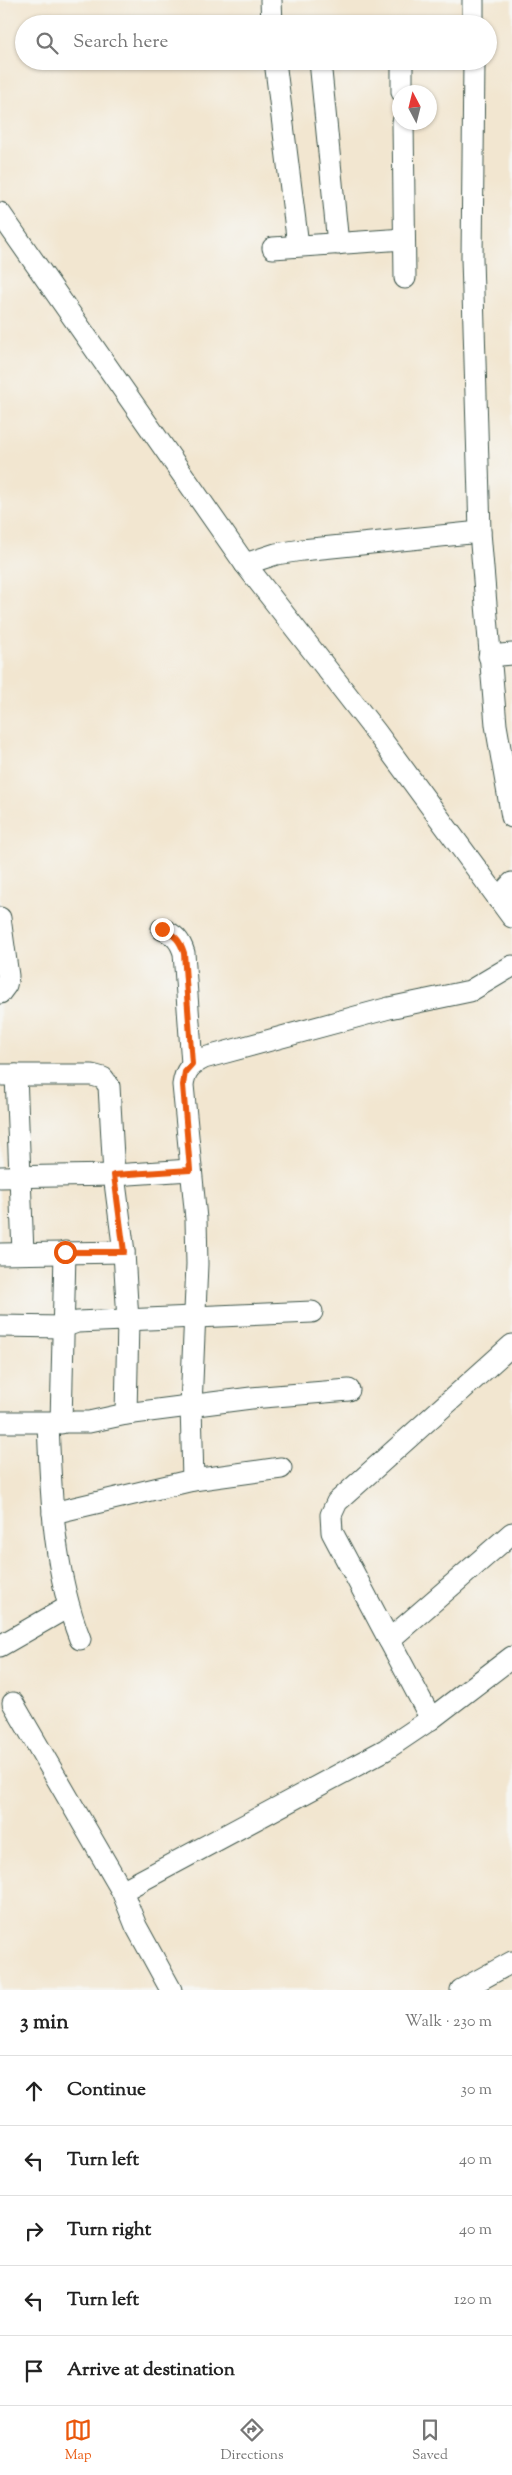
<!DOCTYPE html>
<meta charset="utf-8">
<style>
body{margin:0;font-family:"Sorts Mill Goudy",serif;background:#f2f2f2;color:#222}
.compass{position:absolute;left:392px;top:85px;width:45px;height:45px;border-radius:50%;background:#fff;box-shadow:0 1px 4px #0004;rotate:353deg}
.stop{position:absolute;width:15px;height:15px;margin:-11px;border:4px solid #ea580c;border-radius:50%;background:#fff}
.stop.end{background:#ea580c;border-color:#fff;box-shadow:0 1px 5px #0008}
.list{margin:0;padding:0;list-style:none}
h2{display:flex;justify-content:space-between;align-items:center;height:65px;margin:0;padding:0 20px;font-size:21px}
h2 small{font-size:16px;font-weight:400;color:#767676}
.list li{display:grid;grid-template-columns:32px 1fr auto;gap:15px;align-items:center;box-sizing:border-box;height:70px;padding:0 20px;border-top:1px solid #e0e0e0}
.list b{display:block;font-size:19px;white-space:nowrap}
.list em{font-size:16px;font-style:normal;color:#767676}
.icon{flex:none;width:28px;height:28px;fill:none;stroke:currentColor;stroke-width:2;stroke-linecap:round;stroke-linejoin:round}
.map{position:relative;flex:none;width:512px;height:1990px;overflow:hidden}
.search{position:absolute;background:#fff;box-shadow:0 1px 4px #0004;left:15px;right:15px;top:15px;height:55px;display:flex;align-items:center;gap:12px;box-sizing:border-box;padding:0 18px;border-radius:28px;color:#767676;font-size:19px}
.sheet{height:415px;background:#fff}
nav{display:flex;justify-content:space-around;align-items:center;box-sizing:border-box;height:70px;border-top:1px solid #e0e0e0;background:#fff;font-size:14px;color:#767676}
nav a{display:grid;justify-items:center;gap:2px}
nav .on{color:#ea580c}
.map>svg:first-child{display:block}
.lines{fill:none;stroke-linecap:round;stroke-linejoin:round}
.minor-casing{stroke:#3f564b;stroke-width:23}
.minor{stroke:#fff;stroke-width:21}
.route{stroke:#ea580c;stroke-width:6}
</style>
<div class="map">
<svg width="512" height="1990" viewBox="0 0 512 1990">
<rect width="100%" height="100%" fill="#f6f6f2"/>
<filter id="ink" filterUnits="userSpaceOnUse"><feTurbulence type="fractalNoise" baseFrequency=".02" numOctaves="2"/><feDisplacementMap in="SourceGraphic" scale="10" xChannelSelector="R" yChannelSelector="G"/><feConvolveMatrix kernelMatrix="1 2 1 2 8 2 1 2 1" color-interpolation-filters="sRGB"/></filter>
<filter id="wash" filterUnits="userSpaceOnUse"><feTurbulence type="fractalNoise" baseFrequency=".0096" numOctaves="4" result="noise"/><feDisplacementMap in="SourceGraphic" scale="20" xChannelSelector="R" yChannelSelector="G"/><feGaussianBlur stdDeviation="1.12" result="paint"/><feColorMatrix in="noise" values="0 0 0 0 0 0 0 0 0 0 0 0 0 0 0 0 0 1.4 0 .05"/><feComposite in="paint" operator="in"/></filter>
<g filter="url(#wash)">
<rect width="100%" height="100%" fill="#f2e6d0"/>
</g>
<g filter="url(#ink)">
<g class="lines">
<defs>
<g id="minor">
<path d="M 271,0 L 272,24"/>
<path d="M 473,0 L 473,24"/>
<path d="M 275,61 L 298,245"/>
<path d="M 320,61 L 338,244"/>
<path d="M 402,61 L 402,92"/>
<path d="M 474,61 L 472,258 L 480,532 L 496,725 L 512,817"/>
<path d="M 403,122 L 405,278"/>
<path d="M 0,213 L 245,564 L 376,732 L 512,917"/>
<path d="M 273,248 L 404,239"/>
<path d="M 245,564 L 276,554 L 302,550 L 480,532"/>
<path d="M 489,656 L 512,654"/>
<path d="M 498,899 L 512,883"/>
<path d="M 0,918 L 8,976 L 6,985 L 0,993"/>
<path d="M 162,929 C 175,935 180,940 184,953 L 192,1064"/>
<path d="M 0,1075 L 92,1075 L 103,1078 L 109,1086 L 114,1175 L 124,1252 L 128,1321 L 126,1414"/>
<path d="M 16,1075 L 23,1253"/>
<path d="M 0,1177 L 114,1175 L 190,1170"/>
<path d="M 0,1254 L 124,1252"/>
<path d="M 0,1326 L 63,1327 L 77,1322 L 312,1312"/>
<path d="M 0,1422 L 89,1422 L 126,1414 L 251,1398 L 349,1390"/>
<path d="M 48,1423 C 51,1496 53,1570 80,1639"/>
<path d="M 61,1423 L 65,1252"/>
<path d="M 193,1480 L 191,1406 L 197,1264 L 196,1219 L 183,1085 C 185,1070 190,1065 204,1058 L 389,1008 L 470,991 L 512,966"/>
<path d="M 53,1513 L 193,1480 L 281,1468"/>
<path d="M 389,1640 L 512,1533"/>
<path d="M 0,1646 L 68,1607"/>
<path d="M 13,1703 L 122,1891 L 136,1926 L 171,1990"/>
<path d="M 431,1719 L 332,1532 L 331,1515 L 337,1502 L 512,1345"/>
<path d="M 122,1891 L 385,1750 L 431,1719 L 512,1657"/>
<path d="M 461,1990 L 512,1962"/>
</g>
</defs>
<use href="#minor" class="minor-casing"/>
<use href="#minor" class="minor"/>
</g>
</g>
<g class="lines" filter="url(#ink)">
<path class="route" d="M 65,1252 L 124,1252 L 114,1175 L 190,1170 L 183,1085 L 185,1072 L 192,1064 L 184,953 C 180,940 175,935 162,929"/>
</g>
</svg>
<svg class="compass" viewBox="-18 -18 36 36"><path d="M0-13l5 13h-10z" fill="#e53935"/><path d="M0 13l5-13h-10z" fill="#767676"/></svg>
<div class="stop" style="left:65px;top:1252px"></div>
<div class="stop end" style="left:162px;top:929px"></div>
<div class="search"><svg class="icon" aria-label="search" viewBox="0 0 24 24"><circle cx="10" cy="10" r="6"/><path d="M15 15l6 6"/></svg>Search here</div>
</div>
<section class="sheet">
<h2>3 min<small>Walk · 230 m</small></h2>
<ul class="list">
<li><svg class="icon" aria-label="ahead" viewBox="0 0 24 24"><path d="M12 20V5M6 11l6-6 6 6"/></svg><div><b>Continue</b></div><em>30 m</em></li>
<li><svg class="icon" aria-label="left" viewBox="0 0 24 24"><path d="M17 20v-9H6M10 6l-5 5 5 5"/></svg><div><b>Turn left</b></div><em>40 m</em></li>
<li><svg class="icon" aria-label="right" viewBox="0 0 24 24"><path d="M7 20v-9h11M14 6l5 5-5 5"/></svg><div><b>Turn right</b></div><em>40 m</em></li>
<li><svg class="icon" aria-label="left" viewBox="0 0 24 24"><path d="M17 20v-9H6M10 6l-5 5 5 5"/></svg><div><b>Turn left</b></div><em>120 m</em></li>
<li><svg class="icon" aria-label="arrive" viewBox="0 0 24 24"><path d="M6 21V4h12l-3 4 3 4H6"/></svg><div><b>Arrive at destination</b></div></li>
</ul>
</section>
<nav>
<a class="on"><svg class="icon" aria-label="map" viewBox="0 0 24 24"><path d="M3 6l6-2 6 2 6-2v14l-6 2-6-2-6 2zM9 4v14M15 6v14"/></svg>Map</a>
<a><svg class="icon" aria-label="directions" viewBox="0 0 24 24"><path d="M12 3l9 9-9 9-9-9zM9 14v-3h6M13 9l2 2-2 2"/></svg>Directions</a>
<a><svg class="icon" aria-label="saved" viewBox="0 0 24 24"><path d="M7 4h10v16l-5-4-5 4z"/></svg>Saved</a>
</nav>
